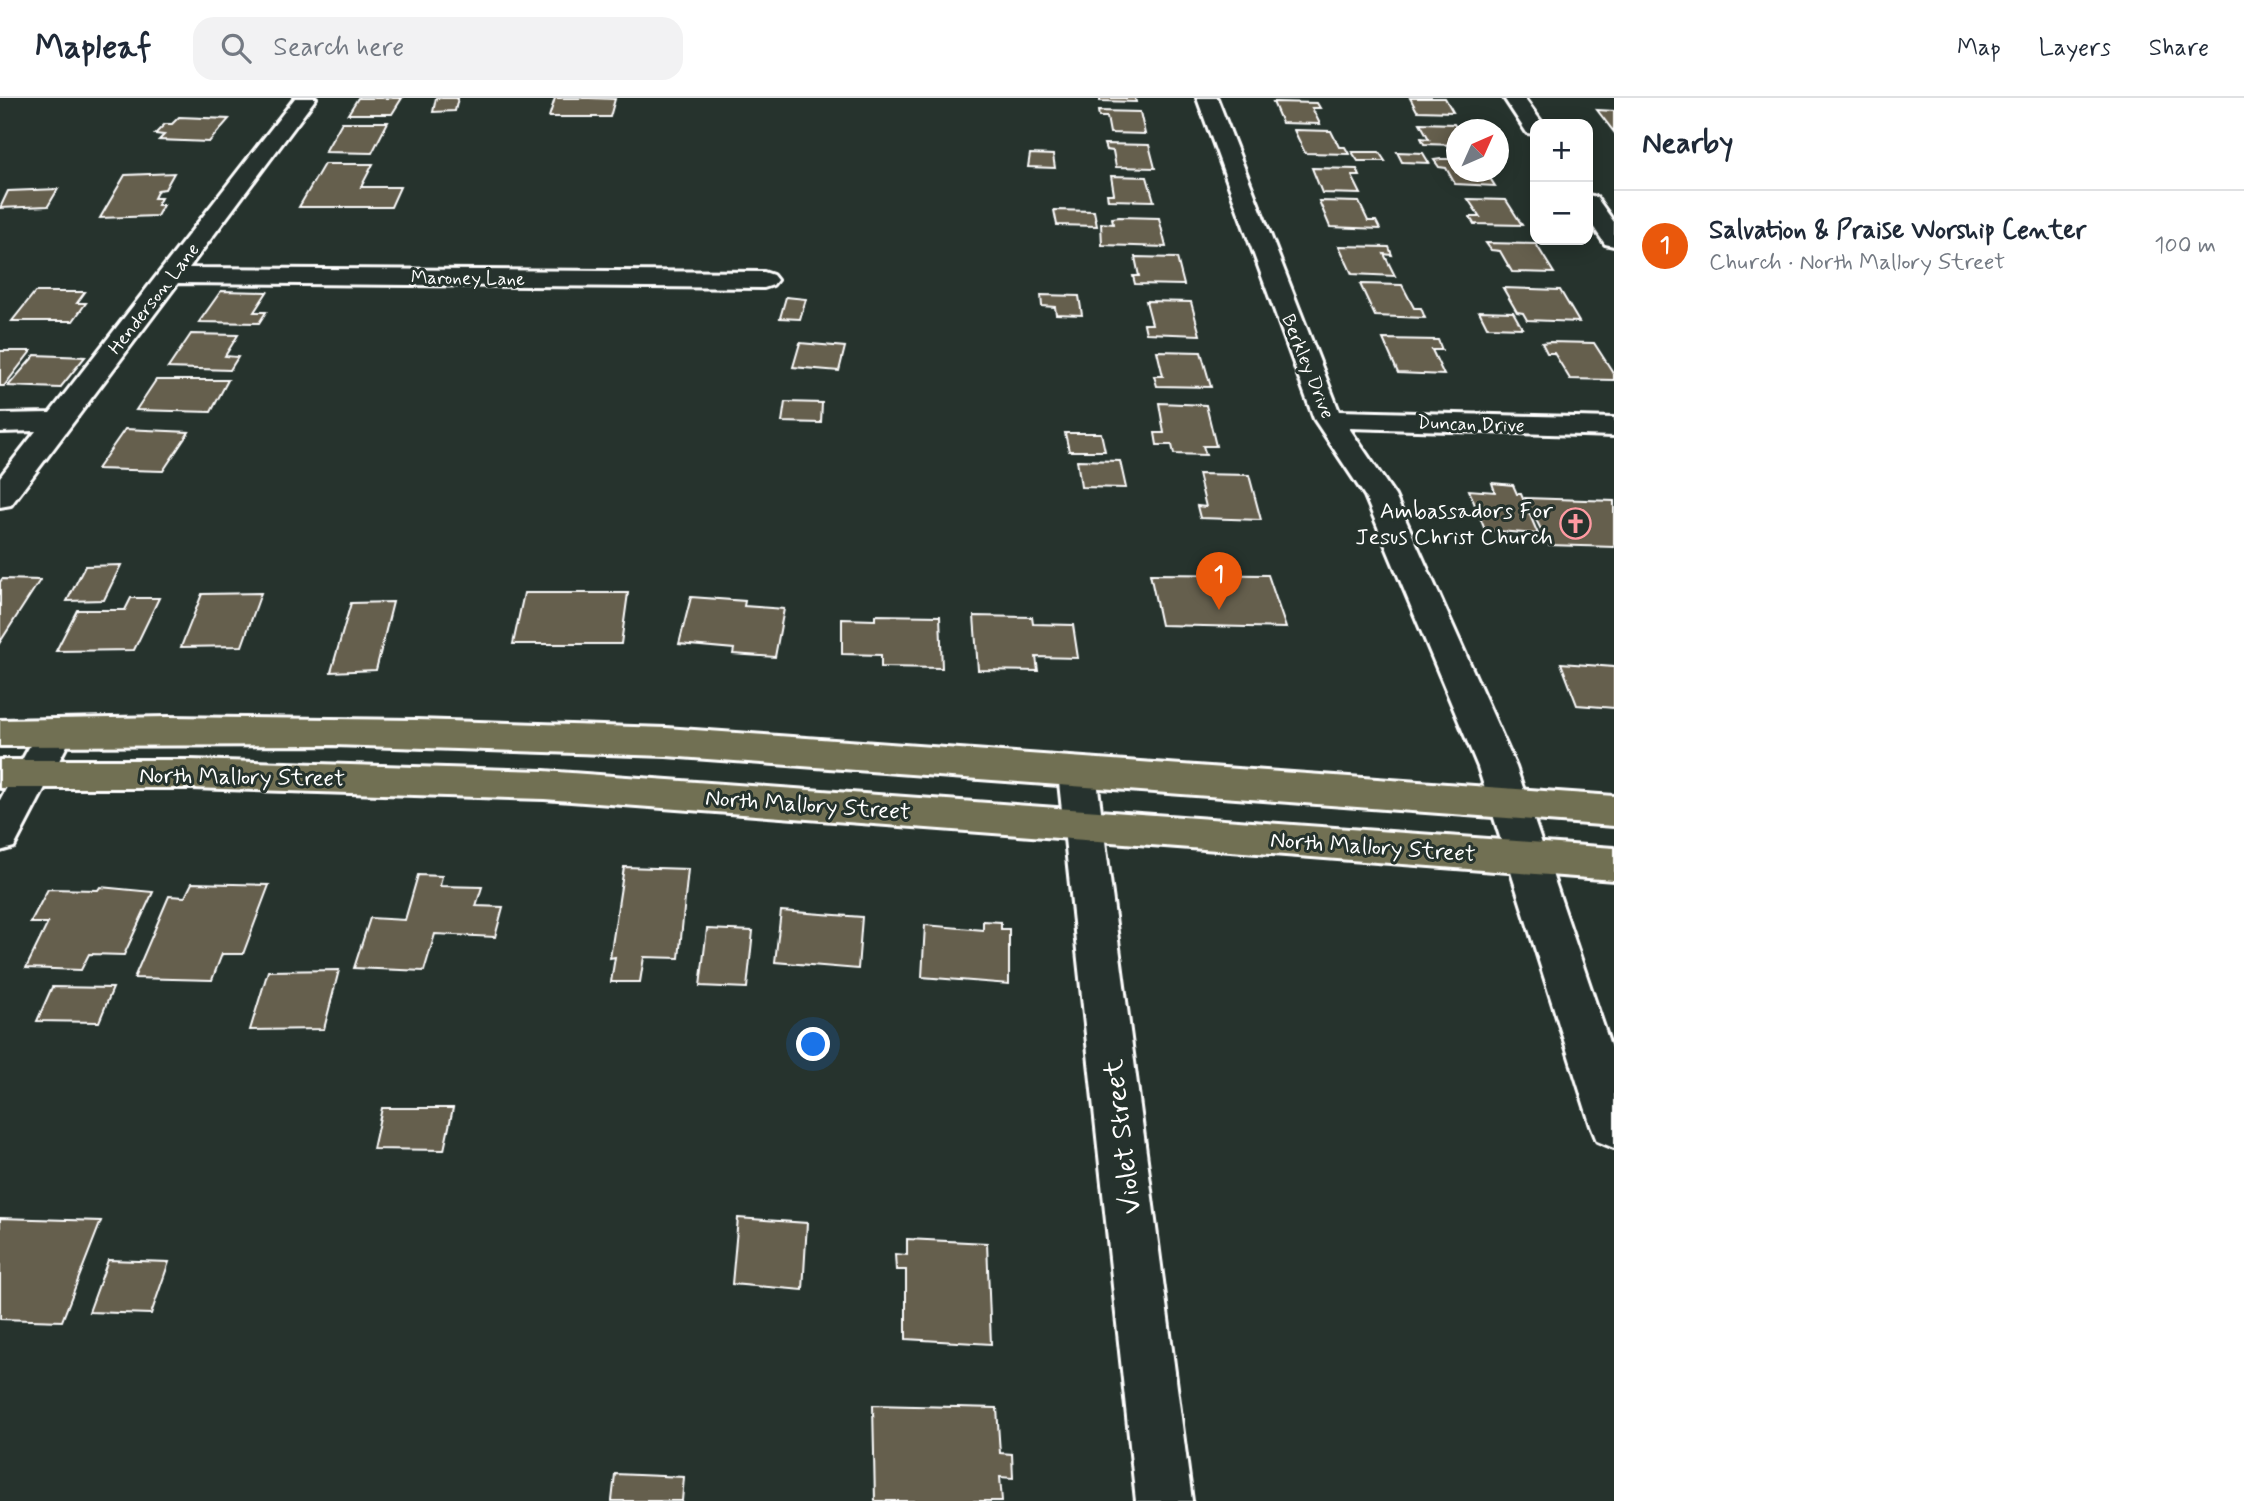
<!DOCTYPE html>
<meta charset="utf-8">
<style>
body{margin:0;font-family:Mynerve,sans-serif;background:#f2f2f3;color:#1f2937}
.controls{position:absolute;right:21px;top:21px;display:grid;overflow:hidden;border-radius:14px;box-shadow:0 4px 18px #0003}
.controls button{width:63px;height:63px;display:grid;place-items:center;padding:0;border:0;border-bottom:2px solid #e0e1e3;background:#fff;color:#1f2937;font:35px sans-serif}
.compass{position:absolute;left:1446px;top:21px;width:63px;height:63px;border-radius:50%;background:#fff;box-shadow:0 4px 18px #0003;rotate:45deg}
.you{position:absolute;left:814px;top:947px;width:24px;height:24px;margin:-18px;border:5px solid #fff;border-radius:50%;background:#1a73e8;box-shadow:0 0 0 10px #1a73e833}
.badge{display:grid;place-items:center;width:46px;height:46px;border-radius:50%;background:#ea580c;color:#fff;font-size:23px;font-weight:700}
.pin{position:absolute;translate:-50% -58px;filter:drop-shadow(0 2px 4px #0008)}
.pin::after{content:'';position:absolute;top:37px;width:24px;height:21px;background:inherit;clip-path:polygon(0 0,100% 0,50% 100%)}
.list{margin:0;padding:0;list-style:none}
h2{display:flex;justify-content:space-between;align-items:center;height:91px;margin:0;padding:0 28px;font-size:30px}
h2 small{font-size:23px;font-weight:400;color:#747a83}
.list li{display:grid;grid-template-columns:46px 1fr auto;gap:21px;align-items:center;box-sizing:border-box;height:112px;padding:0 28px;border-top:2px solid #e0e1e3}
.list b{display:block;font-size:26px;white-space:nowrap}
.list p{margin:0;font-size:23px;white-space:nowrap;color:#747a83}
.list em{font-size:23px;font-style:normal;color:#747a83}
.icon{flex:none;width:38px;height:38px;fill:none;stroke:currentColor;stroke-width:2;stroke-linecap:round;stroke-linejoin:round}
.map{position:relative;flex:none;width:1614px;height:1403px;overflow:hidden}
header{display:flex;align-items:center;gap:42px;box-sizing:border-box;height:98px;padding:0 35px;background:#fff;border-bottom:2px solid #e0e1e3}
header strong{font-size:33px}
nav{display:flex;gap:38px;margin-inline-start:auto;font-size:24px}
.search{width:490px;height:63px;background:#f2f2f3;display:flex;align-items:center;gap:18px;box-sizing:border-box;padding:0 24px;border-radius:21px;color:#747a83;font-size:26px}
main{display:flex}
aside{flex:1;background:#fff}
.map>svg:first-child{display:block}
.building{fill:#655e4e;stroke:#fff;stroke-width:2}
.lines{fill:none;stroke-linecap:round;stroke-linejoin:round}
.minor-casing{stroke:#fff;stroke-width:6}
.major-casing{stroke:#fff;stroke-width:6}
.minor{fill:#26332d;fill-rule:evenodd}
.major{fill:#716f52;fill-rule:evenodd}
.labels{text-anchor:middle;stroke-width:6;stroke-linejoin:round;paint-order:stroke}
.far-street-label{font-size:19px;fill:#fff;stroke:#26332d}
.poi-label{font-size:23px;fill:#fff;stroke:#26332d;text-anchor:end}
.street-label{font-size:23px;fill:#fff;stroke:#26332d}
.near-street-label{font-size:28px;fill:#fff;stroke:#26332d}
</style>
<header>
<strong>Mapleaf</strong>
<div class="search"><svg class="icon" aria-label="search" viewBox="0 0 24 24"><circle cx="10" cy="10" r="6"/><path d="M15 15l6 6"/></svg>Search here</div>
<nav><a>Map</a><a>Layers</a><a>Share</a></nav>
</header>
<main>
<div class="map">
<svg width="1614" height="1403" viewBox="0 0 1614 1403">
<rect width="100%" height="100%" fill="#26332d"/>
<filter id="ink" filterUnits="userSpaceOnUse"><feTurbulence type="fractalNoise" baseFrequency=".0143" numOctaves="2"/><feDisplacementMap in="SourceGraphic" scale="14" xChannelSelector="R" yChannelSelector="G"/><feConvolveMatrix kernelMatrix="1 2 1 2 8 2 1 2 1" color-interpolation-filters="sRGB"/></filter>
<g filter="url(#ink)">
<g class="building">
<path d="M 358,0 L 402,0 L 392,16 L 348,16 Z"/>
<path d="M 436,0 L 458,0 L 455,13 L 433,14 Z"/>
<path d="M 555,0 L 589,0 L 615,1 L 610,19 L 549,19 Z"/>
<path d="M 1100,0 L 1135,0 L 1136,4 L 1100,3 Z"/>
<path d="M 1410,0 L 1445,0 L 1453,14 L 1417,13 Z"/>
<path d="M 1273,4 L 1317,5 L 1320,10 L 1312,10 L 1320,26 L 1282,25 Z"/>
<path d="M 1597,12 L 1614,13 L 1614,34 Z"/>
<path d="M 1098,13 L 1140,14 L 1145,36 L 1110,35 L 1107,19 L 1099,19 Z"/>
<path d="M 179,19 L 229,21 L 209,44 L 159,42 L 164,37 L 155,36 L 165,26 L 172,26 Z"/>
<path d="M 342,24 L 388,24 L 372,55 L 325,54 Z"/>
<path d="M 1420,25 L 1454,26 L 1458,32 L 1456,47 L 1424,46 L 1421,40 L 1429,41 Z"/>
<path d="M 1294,32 L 1331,33 L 1339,49 L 1345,49 L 1349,56 L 1305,55 Z"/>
<path d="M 1104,46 L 1149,47 L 1155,70 L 1116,69 L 1113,53 L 1106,52 Z"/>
<path d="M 1352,54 L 1379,54 L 1385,63 L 1358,63 Z"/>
<path d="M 1397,54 L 1423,55 L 1429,65 L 1402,64 Z"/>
<path d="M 1030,56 L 1053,57 L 1055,70 L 1028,69 Z"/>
<path d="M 1441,61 L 1456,61 L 1456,74 L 1486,74 L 1495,88 L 1455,86 L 1446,70 L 1439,69 L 1434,62 Z"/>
<path d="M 324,66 L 373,66 L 361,89 L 400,89 L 391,109 L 299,109 Z"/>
<path d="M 1312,70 L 1357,71 L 1360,78 L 1352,78 L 1361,96 L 1322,95 Z"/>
<path d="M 174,75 L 165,91 L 158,92 L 154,100 L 161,100 L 157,107 L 163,107 L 157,118 L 100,120 L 125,77 Z"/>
<path d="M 1111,78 L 1147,79 L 1154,103 L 1108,102 L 1107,96 L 1114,96 Z"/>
<path d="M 58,91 L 48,108 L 0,110 L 8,93 Z"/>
<path d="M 1468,101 L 1506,102 L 1522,127 L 1474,126 L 1470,119 L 1480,119 Z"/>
<path d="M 1319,103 L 1359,104 L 1368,123 L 1376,123 L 1380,131 L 1330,129 Z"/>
<path d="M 1054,112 L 1094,113 L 1097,128 L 1057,127 Z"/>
<path d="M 1119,119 L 1159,120 L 1166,149 L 1102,147 L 1101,125 L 1113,126 L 1112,120 Z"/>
<path d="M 1486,145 L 1536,146 L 1554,175 L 1512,174 L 1500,153 L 1491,152 Z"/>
<path d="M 1339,148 L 1389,149 L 1392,157 L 1384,156 L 1395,178 L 1352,176 Z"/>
<path d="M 1135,159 L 1177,160 L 1184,187 L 1135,186 L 1133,178 L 1139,178 Z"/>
<path d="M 1360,186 L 1402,187 L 1414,210 L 1421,210 L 1425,220 L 1375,218 Z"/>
<path d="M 1503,190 L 1560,192 L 1579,224 L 1527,222 L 1523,215 L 1517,214 Z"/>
<path d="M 221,193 L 267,194 L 254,214 L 266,214 L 259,225 L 199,224 Z"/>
<path d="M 35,194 L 85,194 L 77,205 L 86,205 L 73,223 L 12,223 Z"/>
<path d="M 1041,197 L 1079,198 L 1082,217 L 1056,216 L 1055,209 L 1042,208 Z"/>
<path d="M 786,199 L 806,201 L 800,221 L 780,220 Z"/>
<path d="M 1146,203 L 1191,204 L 1200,237 L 1146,235 L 1144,226 L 1152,226 Z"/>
<path d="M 1479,213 L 1513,214 L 1522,230 L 1487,229 Z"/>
<path d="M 191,236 L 238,237 L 225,258 L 238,259 L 230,272 L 168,270 Z"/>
<path d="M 1383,241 L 1438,242 L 1442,252 L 1432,252 L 1444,277 L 1398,275 Z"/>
<path d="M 1549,244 L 1594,245 L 1614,276 L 1614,282 L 1570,281 L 1554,255 L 1547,255 L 1542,245 Z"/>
<path d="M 800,245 L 845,249 L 839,273 L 793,269 Z"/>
<path d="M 0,253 L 31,253 L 4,288 L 0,288 Z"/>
<path d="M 1157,253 L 1201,254 L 1211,289 L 1157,288 L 1154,278 L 1163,278 Z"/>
<path d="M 35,257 L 85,259 L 60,290 L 8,288 Z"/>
<path d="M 156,282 L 228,282 L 211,314 L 136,312 Z"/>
<path d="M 785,304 L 822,305 L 821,325 L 782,324 Z"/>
<path d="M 1159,305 L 1206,307 L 1216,348 L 1203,348 L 1206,357 L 1174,356 L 1172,347 L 1157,347 L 1155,335 L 1164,335 Z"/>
<path d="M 125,331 L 189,334 L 163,373 L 97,371 Z"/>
<path d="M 1065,335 L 1101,335 L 1105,353 L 1069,353 Z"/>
<path d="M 1077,362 L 1120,363 L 1126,390 L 1081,389 Z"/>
<path d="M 1198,376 L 1249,377 L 1261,422 L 1200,420 L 1197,408 L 1206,409 Z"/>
<path d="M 1492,385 L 1513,387 L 1517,396 L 1521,396 L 1538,436 L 1485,432 L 1469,392 L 1495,394 Z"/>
<path d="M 1525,400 L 1614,403 L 1614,449 L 1549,447 Z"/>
<path d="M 121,467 L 104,502 L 67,503 L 85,468 Z"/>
<path d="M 1150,476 L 1268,477 L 1286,530 L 1161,527 Z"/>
<path d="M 2,481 L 40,482 L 0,544 L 0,484 Z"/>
<path d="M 261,495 L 242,548 L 181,549 L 202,496 Z"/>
<path d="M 524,495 L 628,495 L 621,546 L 513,546 Z"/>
<path d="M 691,499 L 745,503 L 744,508 L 784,511 L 775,559 L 733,556 L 734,551 L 679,546 Z"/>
<path d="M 131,500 L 159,500 L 134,552 L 56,553 L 77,512 L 125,512 Z"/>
<path d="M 393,504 L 376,572 L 331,574 L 351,505 Z"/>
<path d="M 875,517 L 940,518 L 942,570 L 881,569 L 881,557 L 842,556 L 842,521 L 875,522 Z"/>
<path d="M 974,518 L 1032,519 L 1033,526 L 1073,527 L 1078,560 L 1036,559 L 1038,573 L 978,572 Z"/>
<path d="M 1561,565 L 1614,569 L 1614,610 L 1577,607 Z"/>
<path d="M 624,769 L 688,771 L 679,860 L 644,859 L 640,884 L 611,884 L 615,859 L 610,860 Z"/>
<path d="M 418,777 L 442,778 L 440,788 L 482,789 L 476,808 L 503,809 L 495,839 L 435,836 L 424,873 L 354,870 L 370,820 L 405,822 Z"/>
<path d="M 192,785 L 269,787 L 243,856 L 222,856 L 212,882 L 134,880 L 169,798 L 185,799 Z"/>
<path d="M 100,789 L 153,794 L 124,857 L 89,856 L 81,872 L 26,870 L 48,825 L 30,825 L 48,791 L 98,792 Z"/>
<path d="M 781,813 L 862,819 L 858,871 L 775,864 Z"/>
<path d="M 983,823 L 1001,824 L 1001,831 L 1009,831 L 1009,886 L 922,879 L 925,827 L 983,832 Z"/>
<path d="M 707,831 L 753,833 L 747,890 L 700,888 Z"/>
<path d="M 339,872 L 324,931 L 250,932 L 268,873 Z"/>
<path d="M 52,889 L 113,890 L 99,924 L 37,923 Z"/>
<path d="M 382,1010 L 453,1010 L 444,1052 L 373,1051 Z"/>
<path d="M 0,1120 L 101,1123 L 62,1223 L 0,1221 Z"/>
<path d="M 738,1120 L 807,1125 L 803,1192 L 732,1186 Z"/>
<path d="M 907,1141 L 987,1145 L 991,1246 L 906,1241 L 906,1172 L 896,1172 L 895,1156 L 907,1157 Z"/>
<path d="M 108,1162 L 169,1164 L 151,1216 L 89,1214 Z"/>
<path d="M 873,1307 L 997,1310 L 1000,1355 L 1012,1356 L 1013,1380 L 1000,1379 L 1002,1403 L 875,1403 Z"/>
<path d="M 615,1376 L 684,1379 L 682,1403 L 612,1403 Z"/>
</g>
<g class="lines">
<defs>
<g id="minor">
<path d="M 295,0 L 316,0 L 189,170 L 764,174 L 773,177 L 777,182 L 773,187 L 764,190 L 178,185 L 11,407 L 0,409 L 0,379 L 36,333 L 0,334 L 0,316 L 50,315 Z"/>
<path d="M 1197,0 L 1217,0 L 1339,313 L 1614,320 L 1614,338 L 1349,330 L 1395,398 L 1516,669 L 1614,959 L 1614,1050 L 1597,1043 L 1591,1028 L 1478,669 L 1365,398 L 1314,321 Z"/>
<path d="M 1504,0 L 1524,0 L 1543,26 L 1535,26 L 1535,36 L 1527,35 Z"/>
<path d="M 1588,97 L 1596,99 L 1614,124 L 1614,148 L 1605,146 L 1588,121 Z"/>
<path d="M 56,621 L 69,624 L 74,634 L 14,749 L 0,753 L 0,702 L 43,624 Z"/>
<path d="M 1077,661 L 1090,665 L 1096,675 L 1192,1403 L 1136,1403 L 1058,675 L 1064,665 Z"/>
</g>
<g id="major">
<path d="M 167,619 L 416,622 L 666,630 L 1614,698 L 1614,728 L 666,658 L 333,647 L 0,648 L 0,622 Z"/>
<path d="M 0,662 L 191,662 L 544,673 L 1614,750 L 1614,782 L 544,701 L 191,690 L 0,690 Z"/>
</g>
</defs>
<use href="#minor" class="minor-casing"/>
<use href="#major" class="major-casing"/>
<use href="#minor" class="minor"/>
<use href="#major" class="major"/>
</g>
</g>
<defs>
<symbol id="church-ring" viewBox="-11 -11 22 22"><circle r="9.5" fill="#26332d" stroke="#ff9aa2" stroke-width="1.5"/><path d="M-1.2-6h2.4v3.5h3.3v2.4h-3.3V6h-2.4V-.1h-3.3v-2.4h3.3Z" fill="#ff9aa2"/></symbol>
</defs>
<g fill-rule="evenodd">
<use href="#church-ring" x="1558" y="408" width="35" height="35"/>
</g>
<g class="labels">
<g class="far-street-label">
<text transform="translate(468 179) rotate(1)" y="7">Maroney Lane</text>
<text transform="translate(153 200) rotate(-52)" y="7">Henderson Lane</text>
<text transform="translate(1309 268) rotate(68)" y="7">Berkley Drive</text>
<text transform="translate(1471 325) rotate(2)" y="7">Duncan Drive</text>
</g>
<g class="poi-label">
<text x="1553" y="420">Ambassadors For<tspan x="1553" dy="26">Jesus Christ Church</tspan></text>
</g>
<g class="street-label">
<text transform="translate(242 678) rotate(1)" y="8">North Mallory Street</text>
<text transform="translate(808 706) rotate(4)" y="8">North Mallory Street</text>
<text transform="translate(1373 748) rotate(4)" y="8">North Mallory Street</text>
</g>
<g class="near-street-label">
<text transform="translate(1121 1039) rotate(-97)" y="10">Violet Street</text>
</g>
</g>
</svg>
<div class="controls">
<button>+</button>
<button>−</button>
</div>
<svg class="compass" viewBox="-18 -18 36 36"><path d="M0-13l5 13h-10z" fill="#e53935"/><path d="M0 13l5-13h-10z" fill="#747a83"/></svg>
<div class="you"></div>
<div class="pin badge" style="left:1219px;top:512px">1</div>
</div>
<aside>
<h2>Nearby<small></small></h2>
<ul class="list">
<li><span class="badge">1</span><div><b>Salvation &amp; Praise Worship Center</b><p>Church · North Mallory Street</p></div><em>100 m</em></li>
</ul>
</aside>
</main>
